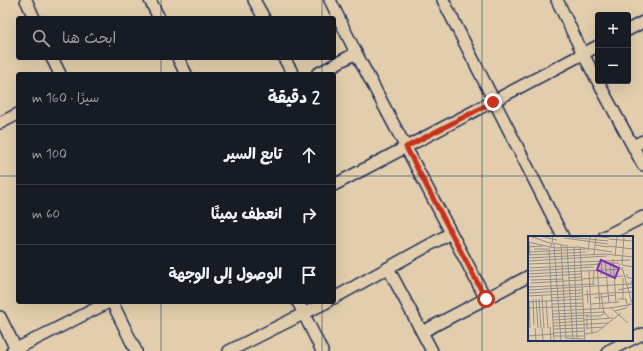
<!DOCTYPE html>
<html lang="ar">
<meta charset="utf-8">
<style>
body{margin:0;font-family:Mynerve,"Playpen Sans Arabic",sans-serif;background:#20242c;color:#f1f3f6;direction:rtl}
.controls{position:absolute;right:12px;top:12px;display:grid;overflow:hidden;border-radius:4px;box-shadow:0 4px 16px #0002}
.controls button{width:36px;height:36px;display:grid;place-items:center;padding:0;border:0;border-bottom:1px solid #363941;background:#171b24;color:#f1f3f6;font:20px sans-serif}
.stop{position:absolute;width:12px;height:12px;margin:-9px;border:3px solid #c8321e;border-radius:50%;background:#fff}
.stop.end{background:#c8321e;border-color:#fff;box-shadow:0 1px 4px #0008}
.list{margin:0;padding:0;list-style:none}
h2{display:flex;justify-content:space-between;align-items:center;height:52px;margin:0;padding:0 16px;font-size:17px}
h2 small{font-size:13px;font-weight:400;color:#9ea1a6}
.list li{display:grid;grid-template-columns:26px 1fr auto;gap:12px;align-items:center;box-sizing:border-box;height:60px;padding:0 16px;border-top:1px solid #363941}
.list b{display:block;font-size:15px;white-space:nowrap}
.list em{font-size:13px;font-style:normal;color:#9ea1a6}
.icon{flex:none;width:22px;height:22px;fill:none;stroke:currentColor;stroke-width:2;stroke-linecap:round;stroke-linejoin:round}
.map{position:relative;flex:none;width:643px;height:351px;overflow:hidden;direction:ltr}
.search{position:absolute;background:#171b24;box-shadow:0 4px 16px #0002;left:16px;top:16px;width:320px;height:44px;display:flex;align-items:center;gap:10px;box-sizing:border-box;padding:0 14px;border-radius:4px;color:#9ea1a6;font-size:15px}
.panel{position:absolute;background:#171b24;box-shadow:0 4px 16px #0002;left:16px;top:72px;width:320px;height:232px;border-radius:4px;direction:rtl}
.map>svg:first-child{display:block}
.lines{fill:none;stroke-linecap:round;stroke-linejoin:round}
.minor-casing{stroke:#1b2f5e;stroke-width:14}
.minor{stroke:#e2ceac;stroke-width:11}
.route{stroke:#c8321e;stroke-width:5}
.grid{fill:none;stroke:#1b2f5e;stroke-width:1;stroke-opacity:0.55}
.inset-road{fill:none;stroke:#928e8d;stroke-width:1}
.view{fill:#7b2cbf;fill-opacity:0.15;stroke:#7b2cbf;stroke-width:2}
.inset-edge{fill:none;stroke:#1b2f5e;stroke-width:2}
</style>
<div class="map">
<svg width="643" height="351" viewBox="0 0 643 351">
<rect width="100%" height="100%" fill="#e2ceac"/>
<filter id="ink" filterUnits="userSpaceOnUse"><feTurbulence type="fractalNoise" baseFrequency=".025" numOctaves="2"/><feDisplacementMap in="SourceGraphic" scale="8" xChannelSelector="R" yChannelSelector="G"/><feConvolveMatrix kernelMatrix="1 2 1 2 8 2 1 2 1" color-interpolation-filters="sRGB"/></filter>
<g filter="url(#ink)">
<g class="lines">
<defs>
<g id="minor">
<path d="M 26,0 L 34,18"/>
<path d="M 150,0 L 159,18"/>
<path d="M 254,0 L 264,18"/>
<path d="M 330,0 L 356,53 L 486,299"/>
<path d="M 443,0 L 563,237"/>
<path d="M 557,0 L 583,54 L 643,165"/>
<path d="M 628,30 L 643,22"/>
<path d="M 52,58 L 60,74"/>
<path d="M 178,58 L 186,74"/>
<path d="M 284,58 L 293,74"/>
<path d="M 317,74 L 356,53"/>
<path d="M 0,123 L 18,114"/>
<path d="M 633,146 L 643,141"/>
<path d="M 334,185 L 598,46"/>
<path d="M 604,237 L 643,217"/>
<path d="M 388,268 L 432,351"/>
<path d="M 334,298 L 451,233"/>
<path d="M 112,302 L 136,351"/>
<path d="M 298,302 L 322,351"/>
<path d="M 0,317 L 17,351"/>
<path d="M 422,332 L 529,276"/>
<path d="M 632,339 L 643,334"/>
<path d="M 12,351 L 109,302"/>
<path d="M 229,351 L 327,302"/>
<path d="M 608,351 L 630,340"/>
</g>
</defs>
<use href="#minor" class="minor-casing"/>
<use href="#minor" class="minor"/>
</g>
</g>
<g class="lines" filter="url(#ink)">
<path class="route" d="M 486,299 L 406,147 L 493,102"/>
</g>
<path class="grid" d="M 161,0 L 161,18M 322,0 L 322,18M 482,0 L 482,351M 161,58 L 161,74M 322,58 L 322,74M 0,176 L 18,176M 334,176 L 643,176M 161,302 L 161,351M 322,302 L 322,351"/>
<g transform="translate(528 236)">
<rect width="105" height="105" fill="#e2ceac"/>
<path class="inset-road" d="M 2,0 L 24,8 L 21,14 L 26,105M 12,0 L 29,4M 25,0 L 24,7 L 40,10M 65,0 L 81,2M 96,0 L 94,29 L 105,31M 41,1 L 80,5M 36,2 L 80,8M 81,3 L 105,5M 0,6 L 27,12 L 50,11 L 84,16M 1,6 L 2,18M 26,8 L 33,105M 33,9 L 38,102M 67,9 L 80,11M 80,10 L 105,13M 0,11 L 15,10M 39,11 L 45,105M 46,11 L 49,103M 52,11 L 57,105M 6,13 L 20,13M 60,15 L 62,0M 0,16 L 58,13M 66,18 L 68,0M 0,19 L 58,16M 87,20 L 89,0M 0,22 L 77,18 L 105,21M 85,23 L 88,66M 77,24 L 81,67M 0,25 L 79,20M 69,27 L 72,72M 80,27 L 90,27 L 92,30M 82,27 L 83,39M 0,28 L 102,24M 94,31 L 104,67M 2,32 L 74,28M 0,35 L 66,31M 61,35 L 64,98M 0,38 L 94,33M 99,38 L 99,41 L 105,43 L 102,48 L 105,48M 73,39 L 74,26M 0,41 L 53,38M 41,42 L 54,41M 95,42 L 95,63M 54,43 L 95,40M 3,44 L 35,43M 3,47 L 54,44M 65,48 L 66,35M 0,51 L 67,48M 0,54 L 102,48M 59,54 L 60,67M 90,54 L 105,51 L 105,56M 0,57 L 54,54M 79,57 L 105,56M 73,58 L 76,77M 55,59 L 79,57M 0,60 L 54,57M 14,60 L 16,92M 23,62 L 55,60M 66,62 L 87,59M 1,63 L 2,92M 5,63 L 6,89M 8,63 L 10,92M 11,63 L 13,92M 90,63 L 98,63 L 99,68M 18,65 L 20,92M 0,66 L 55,63M 24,68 L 55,67M 63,68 L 91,66M 0,72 L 55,70M 83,72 L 100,87M 24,75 L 82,72 L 105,68M 87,75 L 98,72 L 102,67M 24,78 L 77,76M 59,80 L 72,80M 72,80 L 77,77 L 81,82M 24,81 L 61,79M 25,84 L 56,82M 56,84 L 85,82M 25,87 L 56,85M 25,90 L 80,87M 22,91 L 23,105M 7,92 L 8,105M 14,92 L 15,105M 59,92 L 76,91M 25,93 L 56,92M 59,94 L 59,79M 25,97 L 57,95M 57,98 L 69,96 L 93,77M 0,100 L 25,98M 25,100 L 57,100M 37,102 L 57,103"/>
<path class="view" d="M 73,24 L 91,32 L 87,42 L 69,34 Z"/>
<rect width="105" height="105" class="inset-edge"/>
</g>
</svg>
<div class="controls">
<button>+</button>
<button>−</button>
</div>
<div class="stop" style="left:486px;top:299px"></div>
<div class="stop end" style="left:493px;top:102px"></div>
<div class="search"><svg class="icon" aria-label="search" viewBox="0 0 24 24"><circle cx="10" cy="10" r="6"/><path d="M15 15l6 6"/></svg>ابحث هنا</div>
<section class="panel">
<h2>2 دقيقة<small>سيرًا · 160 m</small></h2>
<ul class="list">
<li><svg class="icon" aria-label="ahead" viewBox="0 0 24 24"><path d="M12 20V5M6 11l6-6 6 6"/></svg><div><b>تابع السير</b></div><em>100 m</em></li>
<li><svg class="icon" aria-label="right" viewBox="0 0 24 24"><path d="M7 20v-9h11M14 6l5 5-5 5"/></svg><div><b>انعطف يمينًا</b></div><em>60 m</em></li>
<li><svg class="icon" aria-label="arrive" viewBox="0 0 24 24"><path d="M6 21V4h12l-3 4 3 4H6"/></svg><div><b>الوصول إلى الوجهة</b></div></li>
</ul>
</section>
</div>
